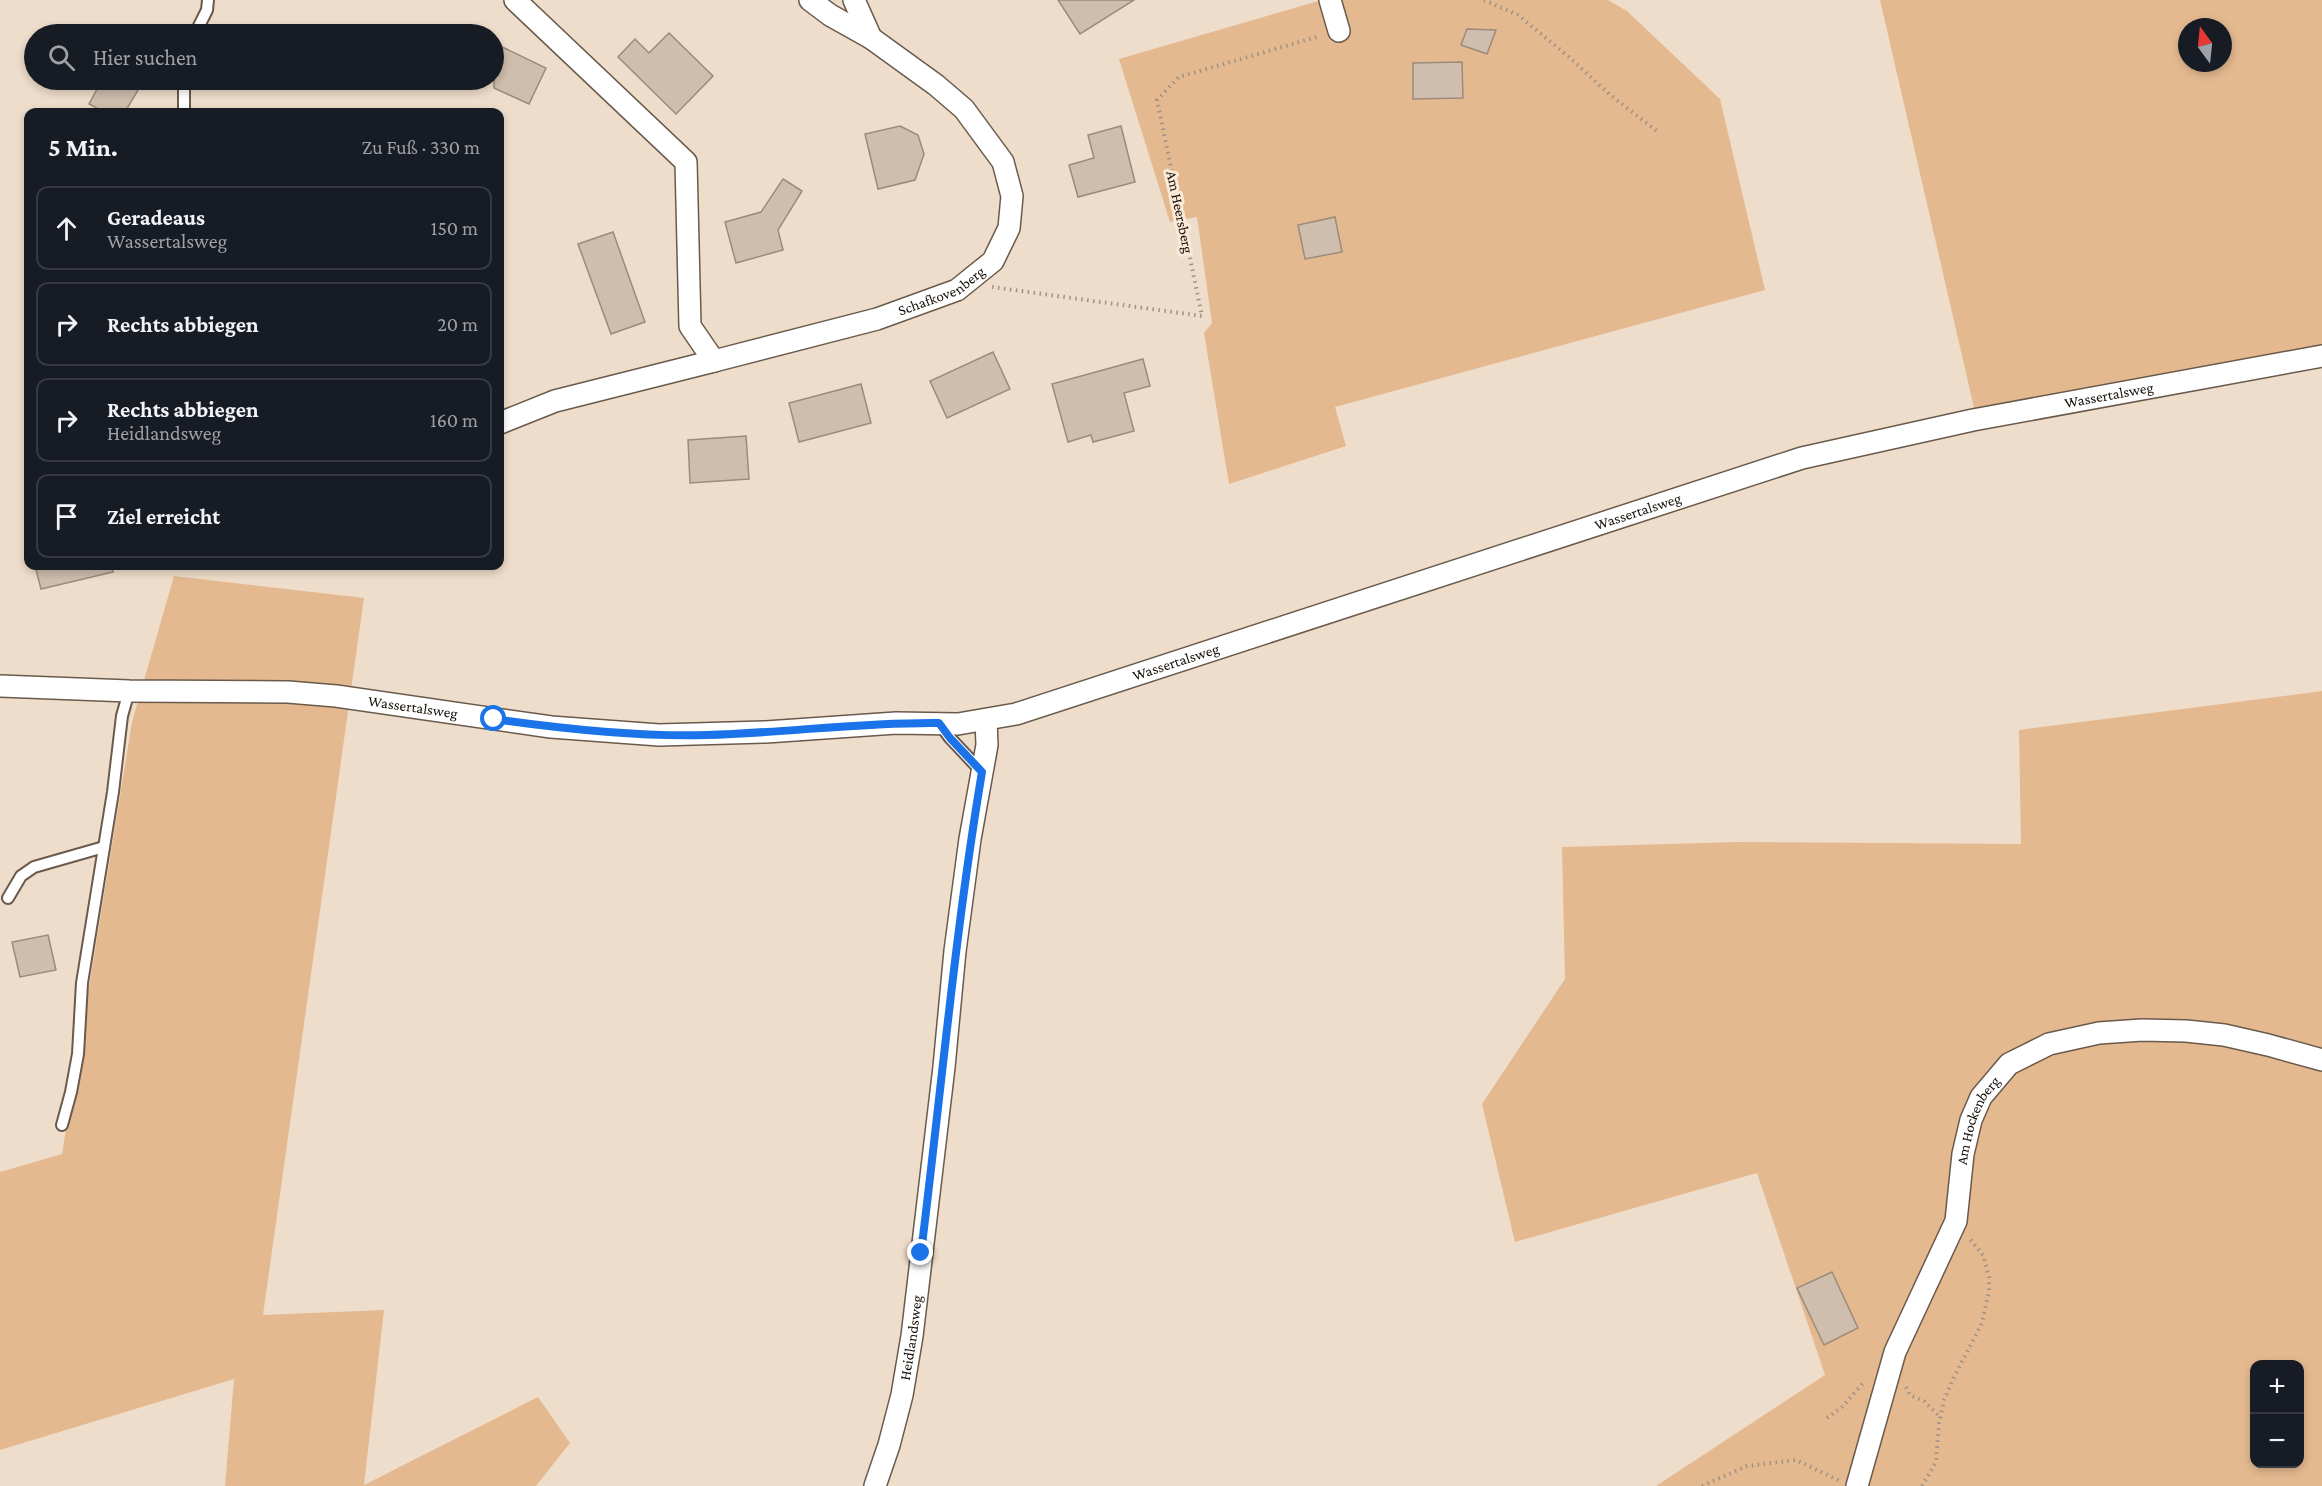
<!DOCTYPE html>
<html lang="de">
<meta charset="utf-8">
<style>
body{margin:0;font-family:"Crimson Pro",serif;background:#242831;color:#f1f3f6}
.controls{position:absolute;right:18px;bottom:18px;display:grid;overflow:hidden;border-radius:12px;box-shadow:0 3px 9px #0003}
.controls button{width:54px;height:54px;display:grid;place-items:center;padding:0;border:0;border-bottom:2px solid #363941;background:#171b24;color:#f1f3f6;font:30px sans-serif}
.compass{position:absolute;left:2178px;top:18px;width:54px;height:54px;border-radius:50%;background:#171b24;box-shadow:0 3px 9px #0003;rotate:345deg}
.stop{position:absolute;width:18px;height:18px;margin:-14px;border:4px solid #1a73e8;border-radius:50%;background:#fff}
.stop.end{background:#1a73e8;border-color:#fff;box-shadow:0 2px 6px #0008}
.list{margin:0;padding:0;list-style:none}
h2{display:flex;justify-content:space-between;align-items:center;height:78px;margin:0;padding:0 24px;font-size:26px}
h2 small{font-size:20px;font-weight:400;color:#9ea1a6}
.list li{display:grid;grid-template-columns:39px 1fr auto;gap:18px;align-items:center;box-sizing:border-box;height:84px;margin:0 12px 12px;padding:0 12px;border:2px solid #363941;border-radius:12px}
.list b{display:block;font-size:22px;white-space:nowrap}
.list p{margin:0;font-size:20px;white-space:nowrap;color:#9ea1a6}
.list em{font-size:20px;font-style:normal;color:#9ea1a6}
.icon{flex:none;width:33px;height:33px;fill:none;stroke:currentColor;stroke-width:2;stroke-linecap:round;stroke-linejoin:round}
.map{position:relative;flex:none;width:2322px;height:1486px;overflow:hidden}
.search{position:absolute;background:#171b24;box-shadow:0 3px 9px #0003;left:24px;top:24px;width:480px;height:66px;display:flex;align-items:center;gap:15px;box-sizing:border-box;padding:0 21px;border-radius:33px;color:#9ea1a6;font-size:22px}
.panel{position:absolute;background:#171b24;box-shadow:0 3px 9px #0003;left:24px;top:108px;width:480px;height:462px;border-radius:12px}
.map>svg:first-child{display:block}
.green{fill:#e4b990;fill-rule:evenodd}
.building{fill:#cfbdad;stroke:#9b8b7b;stroke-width:1.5}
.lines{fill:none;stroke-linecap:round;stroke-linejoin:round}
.service-casing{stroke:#695a4b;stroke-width:14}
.minor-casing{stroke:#695a4b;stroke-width:24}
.path{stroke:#9f9184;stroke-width:4;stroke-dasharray:1.5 4.5;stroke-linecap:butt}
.service{stroke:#fff;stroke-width:10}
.minor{stroke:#fff;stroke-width:21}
.route{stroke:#1a73e8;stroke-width:8}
.labels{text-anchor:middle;stroke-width:6;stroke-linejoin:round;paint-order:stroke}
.street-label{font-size:15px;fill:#150f09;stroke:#fcead8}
</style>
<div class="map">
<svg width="2322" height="1486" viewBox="0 0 2322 1486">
<rect width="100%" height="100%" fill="#efddcb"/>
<g class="green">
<path d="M 1322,0 L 1608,0 L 1627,11 L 1720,99 L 1765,290 L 1335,407 L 1346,446 L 1229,484 L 1204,333 L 1212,323 L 1197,217 L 1170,222 L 1119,59 Z"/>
<path d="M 1880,0 L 2322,0 L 2322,347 L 1975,412 ZM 2187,27 L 2223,27 L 2223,63 L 2187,63 Z"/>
<path d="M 174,576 L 364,598 L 263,1315 L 384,1310 L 364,1485 L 538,1397 L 570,1443 L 536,1486 L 225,1486 L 234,1379 L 0,1450 L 0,1172 L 62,1154 L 132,722 Z"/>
<path d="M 2322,691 L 2322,1486 L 1656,1486 L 1825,1375 L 1757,1173 L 1515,1242 L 1482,1104 L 1565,979 L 1562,847 L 1738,842 L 2021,844 L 2019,730 ZM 2254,1364 L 2300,1364 L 2300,1464 L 2254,1464 Z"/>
</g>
<g class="building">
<path d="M 1058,0 L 1134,0 L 1080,34 Z"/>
<path d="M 1467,29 L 1496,30 L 1487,54 L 1461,45 Z"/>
<path d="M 669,33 L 713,76 L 676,114 L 618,57 L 635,39 L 649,53 Z"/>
<path d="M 494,43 L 546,68 L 529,104 L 494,88 Z"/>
<path d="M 1462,62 L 1463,98 L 1413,99 L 1413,63 Z"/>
<path d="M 102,80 L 144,80 L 125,112 L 104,112 L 89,104 Z"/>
<path d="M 900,126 L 918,135 L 924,154 L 915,180 L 878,189 L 865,134 Z"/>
<path d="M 1121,126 L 1135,182 L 1078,197 L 1069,165 L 1094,158 L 1088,135 Z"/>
<path d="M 783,179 L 802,191 L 778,230 L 783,250 L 736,263 L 725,222 L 761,212 Z"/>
<path d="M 1335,217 L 1342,252 L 1305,259 L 1298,225 Z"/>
<path d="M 613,232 L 645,322 L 611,334 L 578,244 Z"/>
<path d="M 993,352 L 1010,389 L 947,418 L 930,381 Z"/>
<path d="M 1143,359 L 1150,386 L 1124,393 L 1134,431 L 1093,442 L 1091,435 L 1068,442 L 1052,384 Z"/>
<path d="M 861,384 L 871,423 L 799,442 L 789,403 Z"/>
<path d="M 746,436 L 749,479 L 690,483 L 688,440 Z"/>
<path d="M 35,566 L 112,566 L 113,572 L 41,589 Z"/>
<path d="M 48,935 L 56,970 L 20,977 L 12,942 Z"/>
<path d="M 1832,1272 L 1858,1328 L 1824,1345 L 1797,1288 Z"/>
</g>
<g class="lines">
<defs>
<g id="service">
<path d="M 195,34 L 207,10 L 208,0"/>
<path d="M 184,112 L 184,80"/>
<path d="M 939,723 L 950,738 L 982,772"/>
<path d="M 8,898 L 21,876 L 34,867 L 104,847"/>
<path d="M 62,1125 L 71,1092 L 78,1054 L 82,983 L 113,792 L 122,716 L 129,691"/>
</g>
<g id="minor">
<path id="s1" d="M 515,0 L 686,162 L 690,326 L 714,361 L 877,319 L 957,290 L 993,261 L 1009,228 L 1012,196 L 1003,162 L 964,109 L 936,85 L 871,38 L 830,15 L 810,0"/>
<path d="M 854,0 L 871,38"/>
<path d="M 1330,0 L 1339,31"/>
<path d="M 500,423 L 555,401 L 714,361"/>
<path id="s2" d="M 0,686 L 129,691 L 288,692 L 336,696 L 551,727 L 659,735 L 766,732 L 896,723 L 958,724 L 1016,714 L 1802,458 L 1973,420 L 2322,356"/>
<path id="s3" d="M 875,1486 L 889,1445 L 902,1395 L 912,1336 L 944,1067 L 955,951 L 970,839 L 987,745 L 986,720"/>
<path id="s4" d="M 1857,1486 L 1895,1352 L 1956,1221 L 1963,1154 L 1971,1120 L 1981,1097 L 2009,1064 L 2049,1044 L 2099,1033 L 2142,1030 L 2186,1031 L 2224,1035 L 2268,1045 L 2322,1060"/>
</g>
</defs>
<use href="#service" class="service-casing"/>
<use href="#minor" class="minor-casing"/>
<g class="path">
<path d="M 1484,0 L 1518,15 L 1569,57 L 1609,94 L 1658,132"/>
<path d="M 992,287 L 1202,316 L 1157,100 L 1179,77 L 1320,36"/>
<path d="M 1906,1387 L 1910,1395 L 1924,1401 L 1941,1418"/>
<path d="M 1827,1418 L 1842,1407 L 1865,1381"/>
<path d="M 1702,1486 L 1747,1466 L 1796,1460 L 1840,1481"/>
<path d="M 1922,1486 L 1936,1462 L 1939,1423 L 1944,1400 L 1954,1377 L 1982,1323 L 1989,1291 L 1989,1277 L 1983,1255 L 1969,1238"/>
</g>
<use href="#service" class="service"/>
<use href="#minor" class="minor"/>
</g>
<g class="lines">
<path class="route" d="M 494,719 C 564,729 636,737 707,735 C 784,733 862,722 939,723 L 950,738 L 982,772 C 955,932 941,1093 921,1253"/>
</g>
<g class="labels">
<g class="street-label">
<text transform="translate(1180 212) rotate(78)" y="5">Am Heersberg</text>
<text dy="5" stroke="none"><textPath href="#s1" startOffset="681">Schafkovenberg</textPath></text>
<text dy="5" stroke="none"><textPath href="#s2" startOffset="2160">Wassertalsweg</textPath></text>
<text dy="5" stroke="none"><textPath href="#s2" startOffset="1674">Wassertalsweg</textPath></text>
<text dy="5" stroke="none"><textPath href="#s2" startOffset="1188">Wassertalsweg</textPath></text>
<text dy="5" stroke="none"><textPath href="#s2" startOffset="414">Wassertalsweg</textPath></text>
<text dy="5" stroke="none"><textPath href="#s4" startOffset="388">Am Hockenberg</textPath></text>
<text dy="5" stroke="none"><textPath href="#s3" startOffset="153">Heidlandsweg</textPath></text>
</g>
</g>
</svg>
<div class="controls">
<button>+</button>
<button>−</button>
</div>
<svg class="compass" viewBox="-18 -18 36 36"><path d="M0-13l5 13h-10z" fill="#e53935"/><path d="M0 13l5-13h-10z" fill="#9ea1a6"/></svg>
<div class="stop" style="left:494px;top:719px"></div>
<div class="stop end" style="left:921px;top:1253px"></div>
<div class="search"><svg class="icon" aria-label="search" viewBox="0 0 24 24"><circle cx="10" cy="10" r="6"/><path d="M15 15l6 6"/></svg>Hier suchen</div>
<section class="panel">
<h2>5 Min.<small>Zu Fuß · 330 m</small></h2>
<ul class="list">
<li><svg class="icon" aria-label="ahead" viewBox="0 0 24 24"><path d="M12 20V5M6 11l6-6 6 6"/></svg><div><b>Geradeaus</b><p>Wassertalsweg</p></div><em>150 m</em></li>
<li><svg class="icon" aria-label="right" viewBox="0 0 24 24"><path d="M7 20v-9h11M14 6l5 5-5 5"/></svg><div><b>Rechts abbiegen</b></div><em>20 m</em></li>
<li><svg class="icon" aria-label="right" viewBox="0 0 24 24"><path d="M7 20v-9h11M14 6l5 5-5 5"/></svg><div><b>Rechts abbiegen</b><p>Heidlandsweg</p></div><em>160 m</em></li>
<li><svg class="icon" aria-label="arrive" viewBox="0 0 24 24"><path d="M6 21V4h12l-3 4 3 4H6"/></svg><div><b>Ziel erreicht</b></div></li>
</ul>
</section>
</div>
